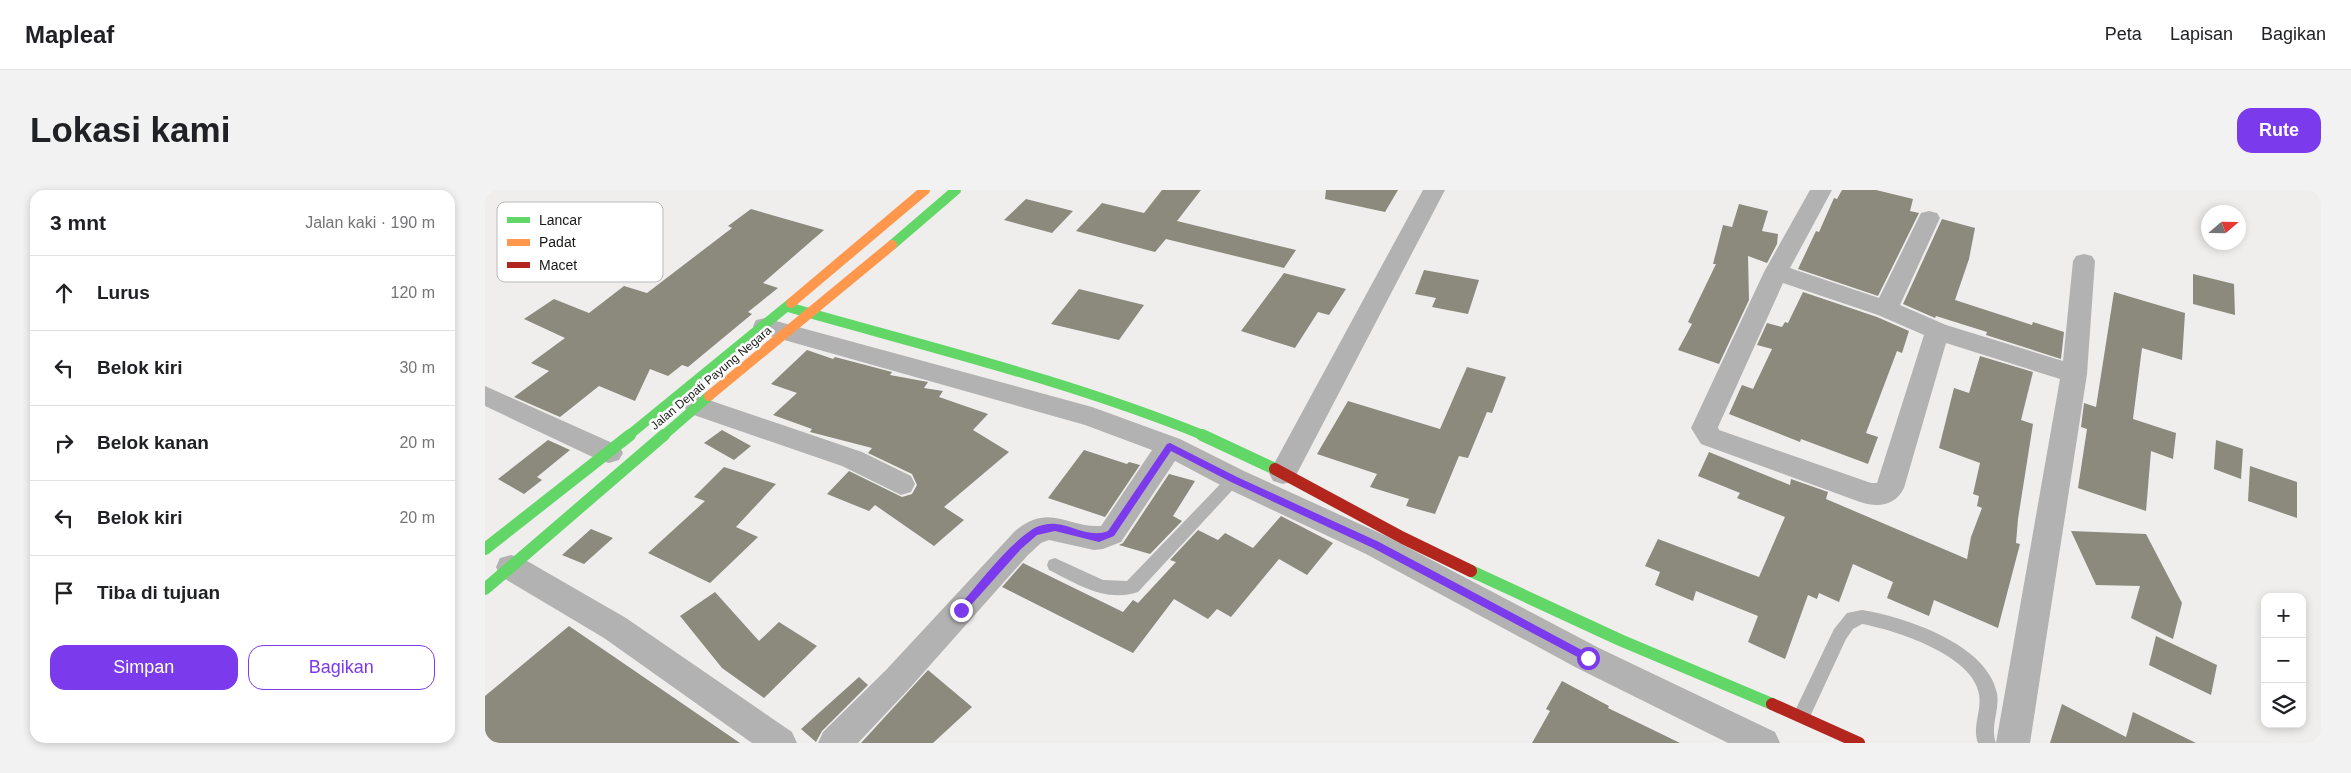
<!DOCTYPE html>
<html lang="id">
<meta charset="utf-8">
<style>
body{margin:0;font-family:Helvetica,sans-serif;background:#f2f2f2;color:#202124}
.controls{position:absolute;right:15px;bottom:15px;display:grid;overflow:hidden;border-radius:10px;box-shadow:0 2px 8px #0003}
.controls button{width:45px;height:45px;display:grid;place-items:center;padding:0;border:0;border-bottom:1px solid #e0e0e0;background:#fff;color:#202124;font:25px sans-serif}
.compass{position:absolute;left:1716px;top:15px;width:45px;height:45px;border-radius:50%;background:#fff;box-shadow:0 2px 8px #0003;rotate:70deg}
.stop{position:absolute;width:15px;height:15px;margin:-11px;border:4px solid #7c3aed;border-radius:50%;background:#fff}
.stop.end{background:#7c3aed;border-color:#fff;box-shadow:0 1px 5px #0008}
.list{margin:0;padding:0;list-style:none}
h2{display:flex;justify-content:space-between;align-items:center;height:65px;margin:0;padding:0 20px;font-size:21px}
h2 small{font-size:16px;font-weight:400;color:#757577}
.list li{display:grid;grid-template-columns:32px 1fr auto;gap:15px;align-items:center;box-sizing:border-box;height:75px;padding:0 20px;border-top:1px solid #e0e0e0}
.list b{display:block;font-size:19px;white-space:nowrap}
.list em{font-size:16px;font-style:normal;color:#757577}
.actions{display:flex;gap:10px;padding:15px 20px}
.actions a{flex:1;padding:11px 0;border:1px solid #7c3aed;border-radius:15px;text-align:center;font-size:18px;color:#7c3aed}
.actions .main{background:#7c3aed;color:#fff}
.icon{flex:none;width:28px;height:28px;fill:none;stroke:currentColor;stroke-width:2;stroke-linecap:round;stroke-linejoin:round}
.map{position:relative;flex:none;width:1836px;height:553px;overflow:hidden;border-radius:15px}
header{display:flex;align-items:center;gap:30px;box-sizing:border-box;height:70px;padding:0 25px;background:#fff;border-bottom:1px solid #e0e0e0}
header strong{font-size:24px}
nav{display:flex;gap:28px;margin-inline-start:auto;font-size:18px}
.intro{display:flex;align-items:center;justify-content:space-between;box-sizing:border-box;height:120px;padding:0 30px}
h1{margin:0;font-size:35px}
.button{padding:12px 22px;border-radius:15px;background:#7c3aed;color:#fff;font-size:18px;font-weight:700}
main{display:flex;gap:30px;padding:0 30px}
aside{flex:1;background:#fff;border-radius:15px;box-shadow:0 2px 8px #0003}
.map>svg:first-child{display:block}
.building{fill:#8c897d}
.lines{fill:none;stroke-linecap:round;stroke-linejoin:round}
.lane{fill:#b3b2b2;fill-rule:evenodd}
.street{fill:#b3b2b2;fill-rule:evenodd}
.fast-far1{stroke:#63d668;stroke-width:10}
.fast{stroke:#63d668;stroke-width:12}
.slow{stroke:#ff974d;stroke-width:10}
.jam{stroke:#b3261e;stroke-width:12}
.route{fill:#7c3aed}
.labels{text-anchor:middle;stroke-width:5;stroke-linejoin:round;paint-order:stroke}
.street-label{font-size:12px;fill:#181716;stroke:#fff}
.key{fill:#fff;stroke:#bab9b9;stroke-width:1}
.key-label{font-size:14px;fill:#181716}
</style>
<header>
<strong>Mapleaf</strong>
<nav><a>Peta</a><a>Lapisan</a><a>Bagikan</a></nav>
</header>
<div class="intro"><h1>Lokasi kami</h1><a class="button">Rute</a></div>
<main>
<aside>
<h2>3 mnt<small>Jalan kaki · 190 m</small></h2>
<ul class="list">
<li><svg class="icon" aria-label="ahead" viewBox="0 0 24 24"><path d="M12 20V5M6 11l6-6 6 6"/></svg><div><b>Lurus</b></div><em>120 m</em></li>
<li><svg class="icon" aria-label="left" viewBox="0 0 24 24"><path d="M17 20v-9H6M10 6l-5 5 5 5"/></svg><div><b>Belok kiri</b></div><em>30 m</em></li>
<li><svg class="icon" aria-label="right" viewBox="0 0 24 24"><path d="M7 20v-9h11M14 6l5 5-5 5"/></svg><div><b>Belok kanan</b></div><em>20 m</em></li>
<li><svg class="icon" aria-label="left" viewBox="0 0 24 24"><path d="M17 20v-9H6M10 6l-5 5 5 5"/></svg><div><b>Belok kiri</b></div><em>20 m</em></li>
<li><svg class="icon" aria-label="arrive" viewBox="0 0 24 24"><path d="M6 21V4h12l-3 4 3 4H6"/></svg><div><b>Tiba di tujuan</b></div></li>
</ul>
<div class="actions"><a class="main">Simpan</a><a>Bagikan</a></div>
</aside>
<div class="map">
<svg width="1836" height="553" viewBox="0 0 1836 553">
<rect width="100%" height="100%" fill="#efeeed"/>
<g class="building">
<path d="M 677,0 L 716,0 L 692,31 L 811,60 L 799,78 L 681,49 L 670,62 L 591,41 L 617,13 L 659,23 Z"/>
<path d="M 841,0 L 913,0 L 900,22 L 840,9 Z"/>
<path d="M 1357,0 L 1391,0 L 1428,9 L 1425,21 L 1434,23 L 1393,106 L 1313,79 L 1331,41 L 1334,42 L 1349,8 L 1352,9 Z"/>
<path d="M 541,9 L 588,21 L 567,43 L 519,30 Z"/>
<path d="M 1254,14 L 1283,21 L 1277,41 L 1293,44 L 1292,54 L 1282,73 L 1263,66 L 1264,110 L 1234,174 L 1193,160 L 1207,134 L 1203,132 L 1231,74 L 1228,74 L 1238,35 L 1247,37 Z"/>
<path d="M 266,19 L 339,40 L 278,93 L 293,98 L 263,122 L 267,124 L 203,177 L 197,175 L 183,186 L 165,179 L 150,211 L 114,196 L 75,227 L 29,207 L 64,181 L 46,173 L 80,148 L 39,129 L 69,109 L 104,123 L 139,96 L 162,103 L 247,38 L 243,36 Z"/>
<path d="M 1457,29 L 1490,38 L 1484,69 L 1470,110 L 1547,135 L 1548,132 L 1579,142 L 1576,169 L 1501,145 L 1502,142 L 1451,126 L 1450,128 L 1418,114 Z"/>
<path d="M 939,80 L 994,90 L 983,124 L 947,117 L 951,108 L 930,104 Z"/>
<path d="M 799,83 L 861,99 L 844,125 L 833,122 L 810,158 L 756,141 Z"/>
<path d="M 1708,84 L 1749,94 L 1750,125 L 1708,114 Z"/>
<path d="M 594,99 L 659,115 L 634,150 L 566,134 Z"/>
<path d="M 1318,102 L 1392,127 L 1424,141 L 1417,163 L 1412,161 L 1381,243 L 1393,247 L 1383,274 L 1316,249 L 1315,252 L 1244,224 L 1257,195 L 1268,199 L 1287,159 L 1272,155 L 1282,133 L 1297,137 L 1300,132 L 1303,133 Z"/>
<path d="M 1629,102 L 1700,123 L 1697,170 L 1657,158 L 1648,229 L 1691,243 L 1688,269 L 1666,261 L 1661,321 L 1593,298 L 1602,239 L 1596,237 L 1599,213 L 1611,217 Z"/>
<path d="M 322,160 L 348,169 L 350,167 L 407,182 L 405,185 L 443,192 L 439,198 L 458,201 L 454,207 L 503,224 L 488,240 L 524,262 L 459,317 L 479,330 L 449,356 L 390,315 L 384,321 L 342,304 L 364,281 L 417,307 L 427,304 L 432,295 L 427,284 L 383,263 L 387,258 L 325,242 L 327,239 L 288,225 L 312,203 L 286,194 Z"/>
<path d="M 1495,166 L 1548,182 L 1536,230 L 1548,234 L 1533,329 L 1531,353 L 1535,354 L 1513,438 L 1449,410 L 1444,426 L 1402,408 L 1408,392 L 1368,374 L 1354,412 L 1334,403 L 1332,409 L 1323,405 L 1300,469 L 1263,452 L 1273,426 L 1211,401 L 1208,411 L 1170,395 L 1175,382 L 1160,376 L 1173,349 L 1274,387 L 1300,327 L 1252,308 L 1255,303 L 1213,286 L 1224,262 L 1305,295 L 1306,289 L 1343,302 L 1341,309 L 1482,369 L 1486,347 L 1497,318 L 1492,316 L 1494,306 L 1488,304 L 1495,273 L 1454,258 L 1469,198 L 1484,203 Z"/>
<path d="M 982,177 L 1021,187 L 1007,223 L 1002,222 L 983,268 L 974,266 L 950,324 L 921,316 L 924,309 L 885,297 L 892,284 L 832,264 L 863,211 L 955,239 Z"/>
<path d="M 237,240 L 266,256 L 249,270 L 219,253 Z"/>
<path d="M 63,250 L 85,260 L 52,287 L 57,290 L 39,304 L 13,289 Z"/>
<path d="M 1731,250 L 1758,259 L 1756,289 L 1729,279 Z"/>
<path d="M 599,260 L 642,274 L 644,272 L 655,275 L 620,327 L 563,308 Z"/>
<path d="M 1765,276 L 1812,292 L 1812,328 L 1763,311 Z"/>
<path d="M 239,277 L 291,294 L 251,337 L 273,347 L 225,393 L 163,363 L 220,311 L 209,307 Z"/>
<path d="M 684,284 L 710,291 L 688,326 L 697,331 L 665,364 L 634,355 L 638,353 Z"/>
<path d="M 796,326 L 848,353 L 822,385 L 794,369 L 746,427 L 732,419 L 723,429 L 689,409 L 648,463 L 517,397 L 538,373 L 638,422 L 648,410 L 653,413 L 691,372 L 685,370 L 713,340 L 733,350 L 740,343 L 768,358 Z"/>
<path d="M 106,339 L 128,348 L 99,374 L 77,365 Z"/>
<path d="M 1586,341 L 1661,344 L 1697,413 L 1688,449 L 1646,428 L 1655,396 L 1611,395 Z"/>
<path d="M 230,402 L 274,451 L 294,432 L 332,456 L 279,508 L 237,478 L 195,426 Z"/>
<path d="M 84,436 L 255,553 L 0,553 L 0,506 Z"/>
<path d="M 1671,446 L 1732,475 L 1726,505 L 1664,475 Z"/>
<path d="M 443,480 L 487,517 L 448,553 L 376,553 Z"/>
<path d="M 374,487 L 383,495 L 337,541 L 331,552 L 316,539 Z"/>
<path d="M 1077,491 L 1124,516 L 1123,518 L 1195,553 L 1047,553 L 1065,521 L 1061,519 Z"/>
<path d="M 1577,514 L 1641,547 L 1648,522 L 1711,553 L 1565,553 Z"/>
</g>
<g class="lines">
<g class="lane">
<path d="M 749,283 L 754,285 L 757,289 L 754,293 L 653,402 C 621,413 592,394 564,380 L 562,375 L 564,370 L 570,368 L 618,390 L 642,391 L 744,285 Z"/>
<path d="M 1377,420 C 1420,427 1502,454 1512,503 C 1515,520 1505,536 1511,553 L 1493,553 C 1487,536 1497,521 1494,504 C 1488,465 1410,440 1377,434 L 1368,439 L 1361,449 L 1323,531 L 1317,533 L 1311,531 L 1308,525 L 1349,439 L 1362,423 Z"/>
</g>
<g class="street">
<path d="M 938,0 L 960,0 L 808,291 L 798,294 L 788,291 L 784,283 Z"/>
<path d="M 1325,0 L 1347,0 L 1305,78 L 1394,108 L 1436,23 L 1444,21 L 1452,23 L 1455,28 L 1415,115 L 1461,135 L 1578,171 L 1588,71 L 1591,66 L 1599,64 L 1607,66 L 1610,71 L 1602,184 L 1545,553 L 1511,553 L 1575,189 L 1461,153 L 1419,298 C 1410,316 1393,318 1375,312 L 1216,254 L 1206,238 L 1279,82 ZM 1298,93 L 1393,125 L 1439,145 L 1392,293 L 1386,293 L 1234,240 L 1233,237 Z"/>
<path d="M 280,128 L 607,217 L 695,249 L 759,281 L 901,346 L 1114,458 L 1290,542 L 1295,553 L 1243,553 L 1092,478 L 881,364 L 739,297 L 690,271 L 636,352 L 618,359 L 609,360 L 564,350 L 556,353 L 543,365 L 423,500 L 373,553 L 333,553 L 338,542 L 401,480 L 530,341 C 565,312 582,338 616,336 L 667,260 L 600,235 L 271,142 L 268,136 L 271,130 Z"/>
<path d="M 0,196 L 134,256 L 138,263 L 134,270 L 124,273 L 114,270 L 0,216 Z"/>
<path d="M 212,206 L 377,262 L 426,286 L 430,294 L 426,302 L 416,305 L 357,276 L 203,223 L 199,216 L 203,209 Z"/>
<path d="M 26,365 L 37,368 L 141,428 L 307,542 L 312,553 L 267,553 L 119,448 L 15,386 L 11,377 L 15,368 Z"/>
</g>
<g class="fast-far1">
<path d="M 407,55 L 471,0"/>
<path d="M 303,117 C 443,157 585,191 720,246"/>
<path d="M 143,246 L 306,113"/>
<path d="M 178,246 L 224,206"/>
</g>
<g class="fast">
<path d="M 717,245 L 790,279"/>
<path d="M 0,359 L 145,245"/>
<path d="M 986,381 L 1135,450 L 1287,514"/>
<path d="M 0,399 L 179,245"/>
</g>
<g class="slow">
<path d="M 306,113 L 440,0"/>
<path d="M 224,206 L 407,55"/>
</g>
<g class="jam">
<path d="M 790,279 L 918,348 L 986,381"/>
<path d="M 1287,514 L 1374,553"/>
</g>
</g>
<path class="route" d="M 685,253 L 752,287 L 894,352 L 1106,465 L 1106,471 L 1100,471 L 888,358 L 746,292 L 686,261 L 629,346 L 614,352 L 570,341 L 552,345 L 536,359 L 479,423 L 473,423 L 473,417 C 495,393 518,360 545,341 C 551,336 562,333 571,334 C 589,336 605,348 623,341 L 682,254 Z"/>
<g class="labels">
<g class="street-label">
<text transform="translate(226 188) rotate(-40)" y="4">Jalan Depati Payung Negara</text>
</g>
</g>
<rect x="12" y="12" width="166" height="80" rx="8" class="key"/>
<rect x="22" y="27" width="23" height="6" fill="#63d668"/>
<rect x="22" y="49" width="23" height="7" fill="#ff974d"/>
<rect x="22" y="72" width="23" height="6" fill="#b3261e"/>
<g class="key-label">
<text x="54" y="35">Lancar</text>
<text x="54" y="57">Padat</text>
<text x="54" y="80">Macet</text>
</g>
</svg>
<div class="controls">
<button>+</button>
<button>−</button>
<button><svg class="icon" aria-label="layers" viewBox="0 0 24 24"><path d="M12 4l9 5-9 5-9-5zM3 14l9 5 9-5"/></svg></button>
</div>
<svg class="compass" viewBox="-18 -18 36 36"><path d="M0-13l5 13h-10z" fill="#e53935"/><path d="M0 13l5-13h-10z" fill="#757577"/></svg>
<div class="stop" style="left:1103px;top:468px"></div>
<div class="stop end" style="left:476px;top:420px"></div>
</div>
</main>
